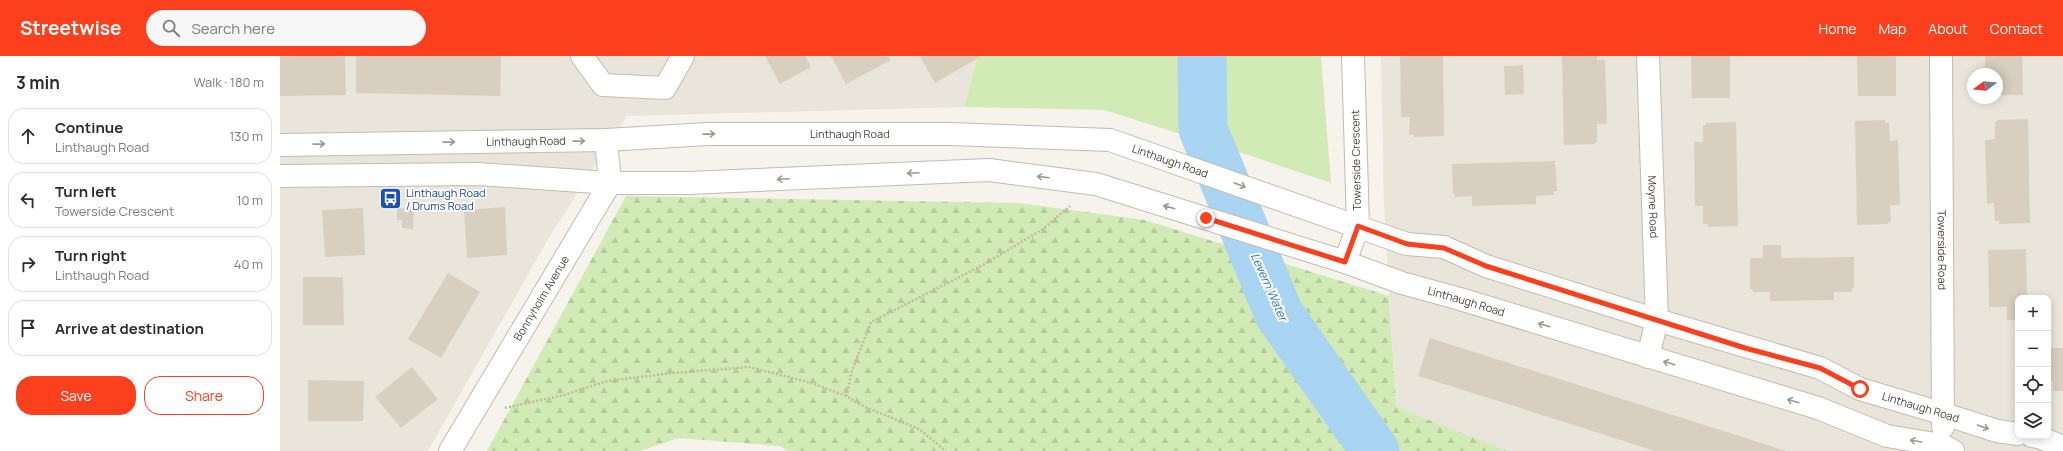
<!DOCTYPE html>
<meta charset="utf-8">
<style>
body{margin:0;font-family:Manrope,sans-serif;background:#f7f7f7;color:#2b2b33}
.controls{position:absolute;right:12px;bottom:12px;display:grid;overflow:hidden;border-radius:8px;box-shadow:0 2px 10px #0003}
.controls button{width:36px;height:36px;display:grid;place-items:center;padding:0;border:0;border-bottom:1px solid #e1e1e2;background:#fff;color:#2b2b33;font:20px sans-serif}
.compass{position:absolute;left:1687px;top:12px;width:36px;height:36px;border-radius:50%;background:#fff;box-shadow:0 2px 10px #0003;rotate:254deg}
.stop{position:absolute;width:12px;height:12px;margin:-9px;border:3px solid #fc3f1d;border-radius:50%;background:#fff}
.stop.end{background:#fc3f1d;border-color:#fff;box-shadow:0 1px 4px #0008}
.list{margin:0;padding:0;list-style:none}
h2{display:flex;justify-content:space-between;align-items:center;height:52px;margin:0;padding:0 16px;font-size:17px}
h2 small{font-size:13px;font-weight:400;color:#7c7c81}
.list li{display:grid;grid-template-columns:26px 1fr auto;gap:12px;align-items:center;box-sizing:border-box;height:56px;margin:0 8px 8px;padding:0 8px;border:1px solid #e1e1e2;border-radius:16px}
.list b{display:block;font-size:15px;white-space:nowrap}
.list p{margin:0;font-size:13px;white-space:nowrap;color:#7c7c81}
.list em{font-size:13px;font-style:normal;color:#7c7c81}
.actions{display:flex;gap:8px;padding:12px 16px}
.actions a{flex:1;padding:9px 0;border:1px solid #fc3f1d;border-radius:16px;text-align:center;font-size:14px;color:#fc3f1d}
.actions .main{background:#fc3f1d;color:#fff}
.icon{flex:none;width:22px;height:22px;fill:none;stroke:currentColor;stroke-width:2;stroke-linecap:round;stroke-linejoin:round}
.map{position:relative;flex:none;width:1783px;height:395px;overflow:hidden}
header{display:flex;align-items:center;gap:24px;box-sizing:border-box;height:56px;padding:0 20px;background:#fc3f1d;color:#fff}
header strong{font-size:19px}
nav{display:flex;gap:22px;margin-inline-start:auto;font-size:14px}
.search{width:280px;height:36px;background:#f7f7f7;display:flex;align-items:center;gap:10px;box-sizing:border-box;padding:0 14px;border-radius:22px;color:#7c7c81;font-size:15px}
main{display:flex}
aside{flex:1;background:#fff}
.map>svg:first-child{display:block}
.residential{fill:#eae5da;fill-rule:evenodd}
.forest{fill:url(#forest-firs)}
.park{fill:#d2eab5}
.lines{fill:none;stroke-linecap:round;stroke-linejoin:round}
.river{stroke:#a9d4f2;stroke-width:49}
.building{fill:#d8cfc1}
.minor-casing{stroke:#c2bbae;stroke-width:24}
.path{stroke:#c4b79f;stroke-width:2.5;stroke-dasharray:2 2;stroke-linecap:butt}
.minor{stroke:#fff;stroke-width:22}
.oneway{stroke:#9c9892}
.route{stroke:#fc3f1d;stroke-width:5}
.labels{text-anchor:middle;stroke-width:4;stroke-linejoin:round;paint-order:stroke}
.street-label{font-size:11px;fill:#4b4439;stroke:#fff}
.transit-label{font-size:11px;fill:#164399;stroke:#fff;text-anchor:start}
.water-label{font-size:12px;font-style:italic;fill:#2e7ab2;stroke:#fff}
</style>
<header>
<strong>Streetwise</strong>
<div class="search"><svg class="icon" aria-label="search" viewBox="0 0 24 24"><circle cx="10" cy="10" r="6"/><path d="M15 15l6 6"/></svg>Search here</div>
<nav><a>Home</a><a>Map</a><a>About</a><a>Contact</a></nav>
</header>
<main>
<aside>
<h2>3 min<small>Walk · 180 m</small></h2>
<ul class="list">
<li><svg class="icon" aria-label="ahead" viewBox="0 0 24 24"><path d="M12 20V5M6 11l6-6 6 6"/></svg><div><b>Continue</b><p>Linthaugh Road</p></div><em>130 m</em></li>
<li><svg class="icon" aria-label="left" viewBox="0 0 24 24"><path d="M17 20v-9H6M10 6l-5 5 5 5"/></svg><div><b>Turn left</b><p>Towerside Crescent</p></div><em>10 m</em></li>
<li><svg class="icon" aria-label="right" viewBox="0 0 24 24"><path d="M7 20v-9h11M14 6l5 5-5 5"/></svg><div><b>Turn right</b><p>Linthaugh Road</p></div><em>40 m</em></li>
<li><svg class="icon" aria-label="arrive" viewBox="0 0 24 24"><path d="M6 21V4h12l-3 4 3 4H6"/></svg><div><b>Arrive at destination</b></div></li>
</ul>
<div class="actions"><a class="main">Save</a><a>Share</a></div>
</aside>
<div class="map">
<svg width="1783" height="395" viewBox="0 0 1783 395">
<defs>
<pattern id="forest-firs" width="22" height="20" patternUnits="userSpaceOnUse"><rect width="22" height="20" fill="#d2eab5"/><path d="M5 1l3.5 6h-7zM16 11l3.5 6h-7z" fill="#b6ca9c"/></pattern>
</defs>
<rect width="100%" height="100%" fill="#f6f3ec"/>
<g class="residential">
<path d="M 0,0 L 698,0 L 684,51 L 347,60 L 268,183 L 148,395 L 0,395 Z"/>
<path d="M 1101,0 L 1783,0 L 1783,395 L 1227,395 L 1116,351 L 1104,149 ZM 1693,18 L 1717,18 L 1717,42 L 1693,42 ZM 1738,242 L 1768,242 L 1768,380 L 1738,380 Z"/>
</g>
<path class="forest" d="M 346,140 L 739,147 L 865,164 L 1109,240 L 1116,351 L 1227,395 L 508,395 L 499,390 L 399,382 L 360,395 L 207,395 Z"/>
<path class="park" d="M 698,0 L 1041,0 L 1051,127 L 974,101 L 824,54 L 684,51 Z"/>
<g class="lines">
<path class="river" d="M 922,0 L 923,73 L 999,258 L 1095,395"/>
</g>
<g class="building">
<path d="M 0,0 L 65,0 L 66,39 L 0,40 Z"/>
<path d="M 76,0 L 221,0 L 220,40 L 76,37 Z"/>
<path d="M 485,0 L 525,0 L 531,11 L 500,28 Z"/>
<path d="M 551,0 L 608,0 L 611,4 L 566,28 Z"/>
<path d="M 640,0 L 699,0 L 700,1 L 655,27 Z"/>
<path d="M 1120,0 L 1163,0 L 1164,80 L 1134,81 L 1134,78 L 1129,79 L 1130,61 L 1121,61 Z"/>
<path d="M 1282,0 L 1317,0 L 1317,4 L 1325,4 L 1327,68 L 1317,68 L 1317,86 L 1315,86 L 1315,88 L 1284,89 Z"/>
<path d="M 1411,0 L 1450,0 L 1450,42 L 1412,42 Z"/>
<path d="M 1577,0 L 1616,0 L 1616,40 L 1578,40 Z"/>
<path d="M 1705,0 L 1742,0 L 1743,39 L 1717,39 L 1717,18 L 1705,18 Z"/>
<path d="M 1243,9 L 1244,38 L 1225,39 L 1224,10 Z"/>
<path d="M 1748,63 L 1750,167 L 1719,168 L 1719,165 L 1715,165 L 1714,147 L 1707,148 L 1705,84 L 1715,83 L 1715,66 L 1717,66 L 1717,64 Z"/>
<path d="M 1605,64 L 1605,67 L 1609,67 L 1610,85 L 1618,84 L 1620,149 L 1610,149 L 1611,166 L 1608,166 L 1608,168 L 1577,169 L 1575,65 Z"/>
<path d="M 1456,66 L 1458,170 L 1428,171 L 1428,168 L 1423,168 L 1423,150 L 1415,150 L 1414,86 L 1423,86 L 1423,69 L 1426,69 L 1426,67 Z"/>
<path d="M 1275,105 L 1277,135 L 1274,135 L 1274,139 L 1256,140 L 1256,148 L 1192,150 L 1192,140 L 1175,141 L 1175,138 L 1173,138 L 1172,108 Z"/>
<path d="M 225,151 L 227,199 L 187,202 L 184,154 Z"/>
<path d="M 83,152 L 85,199 L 45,201 L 42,154 Z"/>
<path d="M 117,152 L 134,153 L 133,173 L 122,172 L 122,164 L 117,164 Z"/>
<path d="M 1483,189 L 1501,189 L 1501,202 L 1574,201 L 1574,232 L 1572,232 L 1572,236 L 1554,236 L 1554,244 L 1490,245 L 1490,236 L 1473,236 L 1472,233 L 1470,233 L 1470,202 L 1483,202 Z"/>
<path d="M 1746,193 L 1747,242 L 1738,242 L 1738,264 L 1727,264 L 1727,251 L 1709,251 L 1708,194 Z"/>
<path d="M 168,217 L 200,236 L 161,302 L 128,283 Z"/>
<path d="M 23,221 L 63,221 L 64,269 L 23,269 Z"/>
<path d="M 1150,282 L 1506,395 L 1375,395 L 1231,349 L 1138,320 Z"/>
<path d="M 1768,292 L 1783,292 L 1783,335 L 1773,335 L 1773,325 L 1768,325 Z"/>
<path d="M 132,311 L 158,343 L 121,372 L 95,341 Z"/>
<path d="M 28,324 L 84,325 L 83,365 L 28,365 Z"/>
</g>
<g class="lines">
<defs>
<g id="minor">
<path d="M 302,0 L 323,29 L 385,32 L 403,0"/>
<path id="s1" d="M 1368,0 L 1377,264 L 1368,301"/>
<path id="s2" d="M 1661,0 L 1663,371"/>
<path id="s3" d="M 0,89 L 326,84 L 427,78 L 670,78 L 830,84 L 1127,188 L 1164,191 L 1206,210 L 1377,264 L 1540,312 L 1580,333 L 1664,358 L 1717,375 L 1738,378"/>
<path id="s4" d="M 0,120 L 198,118 L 330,127 L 408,127 L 709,114 L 816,128 L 1065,206 L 1122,227 L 1180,243 L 1538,352 L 1607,380 L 1662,389 L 1673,395"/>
<path d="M 1065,206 L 1078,170 L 1073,0"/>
<path d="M 1752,380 L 1759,381 L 1783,391"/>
<path id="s5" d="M 170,395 L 330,127 L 326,84"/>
</g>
</defs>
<use href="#minor" class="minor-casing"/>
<g class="path">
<path d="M 566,340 L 572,315 L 591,266 L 703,209 L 763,173 L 790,150"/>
<path d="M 225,352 L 284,339 L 327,325 L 393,317 L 469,311 L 532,327 L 566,340 L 585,351 L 639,373 L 666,395"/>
</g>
<use href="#minor" class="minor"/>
</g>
<defs><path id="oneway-shaft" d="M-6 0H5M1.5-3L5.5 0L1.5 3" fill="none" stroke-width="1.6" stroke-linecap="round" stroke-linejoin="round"/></defs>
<g class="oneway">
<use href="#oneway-shaft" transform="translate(429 78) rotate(-1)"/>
<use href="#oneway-shaft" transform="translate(299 85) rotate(-1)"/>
<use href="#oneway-shaft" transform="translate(169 86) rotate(-1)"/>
<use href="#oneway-shaft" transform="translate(39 88) rotate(-1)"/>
<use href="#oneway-shaft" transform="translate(633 117) rotate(177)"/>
<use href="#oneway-shaft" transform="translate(763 121) rotate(-173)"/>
<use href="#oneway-shaft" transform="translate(503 123) rotate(177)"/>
<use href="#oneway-shaft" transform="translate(960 129) rotate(20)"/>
<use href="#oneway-shaft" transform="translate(889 151) rotate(-164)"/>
<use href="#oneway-shaft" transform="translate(1264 269) rotate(-163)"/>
<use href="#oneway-shaft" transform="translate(1389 307) rotate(-163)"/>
<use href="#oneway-shaft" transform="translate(1513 345) rotate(-163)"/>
<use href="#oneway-shaft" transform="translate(1703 371) rotate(19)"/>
<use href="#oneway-shaft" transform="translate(1636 385) rotate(-171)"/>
</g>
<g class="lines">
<path class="route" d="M 926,162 L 1065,206 L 1078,170 L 1127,188 L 1164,192 L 1206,210 L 1465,292 L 1540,312 L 1580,333"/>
</g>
<defs>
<symbol id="bus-square" viewBox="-11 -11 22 22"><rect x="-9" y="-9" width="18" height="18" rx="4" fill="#1a4fb4" stroke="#fff"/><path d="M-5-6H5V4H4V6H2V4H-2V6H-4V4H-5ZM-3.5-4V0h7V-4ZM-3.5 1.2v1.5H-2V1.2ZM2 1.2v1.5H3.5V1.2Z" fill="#fff"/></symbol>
</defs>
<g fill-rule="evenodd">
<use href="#bus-square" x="98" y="130" width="25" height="25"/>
</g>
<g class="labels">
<g class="street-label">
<text dy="4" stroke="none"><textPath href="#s3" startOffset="570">Linthaugh Road</textPath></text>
<text dy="4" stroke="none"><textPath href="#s3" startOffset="246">Linthaugh Road</textPath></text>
<text transform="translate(1076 104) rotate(-91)" y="4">Towerside Crescent</text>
<text dy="4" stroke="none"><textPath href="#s3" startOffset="894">Linthaugh Road</textPath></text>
<text dy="4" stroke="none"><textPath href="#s1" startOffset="151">Moyne Road</textPath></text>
<text dy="4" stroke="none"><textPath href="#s2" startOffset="194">Towerside Road</textPath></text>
<text dy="4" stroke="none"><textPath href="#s5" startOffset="178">Bonnyholm Avenue</textPath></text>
<text dy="4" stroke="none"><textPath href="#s4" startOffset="1206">Linthaugh Road</textPath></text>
<text dy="4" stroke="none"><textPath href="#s3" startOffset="1686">Linthaugh Road</textPath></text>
</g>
<g class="transit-label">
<text x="126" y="141">Linthaugh Road<tspan x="126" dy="13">/ Drums Road</tspan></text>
</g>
<g class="water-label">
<text transform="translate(989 231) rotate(66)" y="4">Levern Water</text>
</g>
</g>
</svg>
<div class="controls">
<button>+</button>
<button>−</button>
<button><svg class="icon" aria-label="locate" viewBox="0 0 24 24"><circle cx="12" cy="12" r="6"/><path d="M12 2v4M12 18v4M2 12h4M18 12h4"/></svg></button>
<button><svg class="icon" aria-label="layers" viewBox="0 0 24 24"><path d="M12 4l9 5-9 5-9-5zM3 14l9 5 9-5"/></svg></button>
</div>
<svg class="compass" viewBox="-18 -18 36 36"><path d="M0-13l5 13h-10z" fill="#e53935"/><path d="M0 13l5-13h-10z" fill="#7c7c81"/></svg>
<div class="stop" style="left:1580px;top:333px"></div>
<div class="stop end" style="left:926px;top:162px"></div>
</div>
</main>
